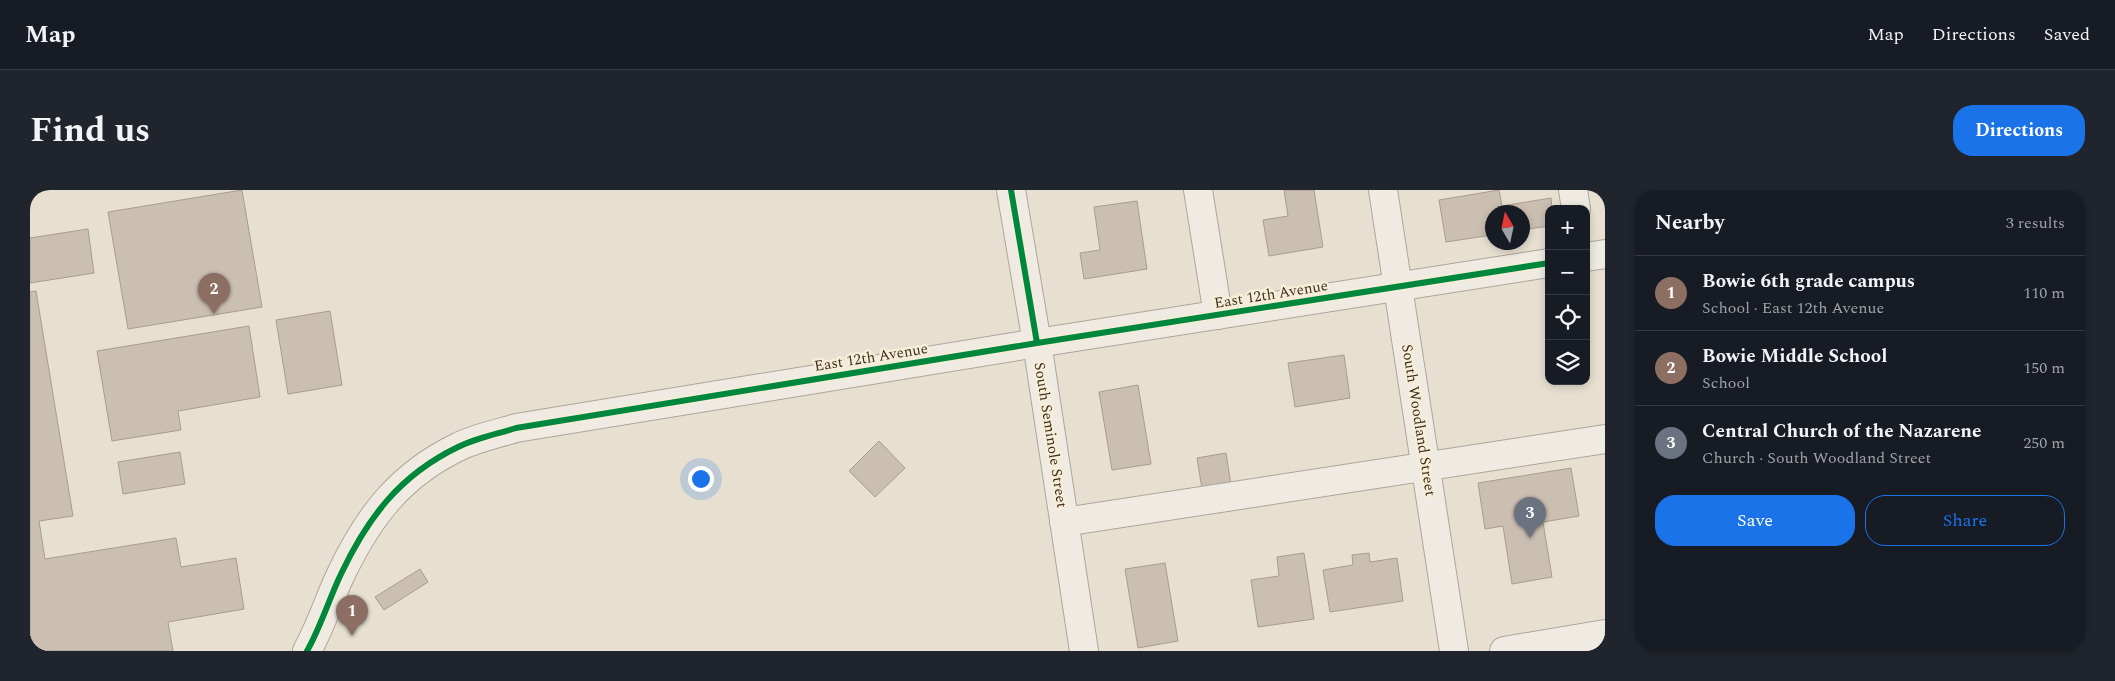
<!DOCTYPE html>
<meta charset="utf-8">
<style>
body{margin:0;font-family:Spectral,serif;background:#20242c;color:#f1f3f6}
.controls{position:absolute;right:15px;top:15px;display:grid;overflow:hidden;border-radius:10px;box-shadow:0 2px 8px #0003}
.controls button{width:45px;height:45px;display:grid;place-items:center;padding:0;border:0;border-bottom:1px solid #363941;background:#171b24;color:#f1f3f6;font:25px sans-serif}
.compass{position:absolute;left:1455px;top:15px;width:45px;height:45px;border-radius:50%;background:#171b24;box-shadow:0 2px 8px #0003;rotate:351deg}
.you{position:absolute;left:670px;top:288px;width:18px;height:18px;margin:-12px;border:4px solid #fff;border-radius:50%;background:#1a73e8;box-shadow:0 0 0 8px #1a73e833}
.badge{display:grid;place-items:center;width:32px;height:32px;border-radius:50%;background:#1a73e8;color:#fff;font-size:16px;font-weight:700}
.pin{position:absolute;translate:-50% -41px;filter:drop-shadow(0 1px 2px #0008)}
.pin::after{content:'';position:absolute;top:26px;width:18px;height:15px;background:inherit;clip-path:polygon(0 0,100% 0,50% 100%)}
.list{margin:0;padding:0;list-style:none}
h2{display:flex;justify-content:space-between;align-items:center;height:65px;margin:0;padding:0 20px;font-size:21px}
h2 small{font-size:16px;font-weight:400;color:#9ea1a6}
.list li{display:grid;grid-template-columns:32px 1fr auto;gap:15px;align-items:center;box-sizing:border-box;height:75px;padding:0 20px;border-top:1px solid #363941}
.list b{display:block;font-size:19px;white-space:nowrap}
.list p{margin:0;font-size:16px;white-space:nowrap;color:#9ea1a6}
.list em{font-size:16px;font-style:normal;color:#9ea1a6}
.actions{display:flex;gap:10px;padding:15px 20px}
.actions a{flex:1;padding:11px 0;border:1px solid #1a73e8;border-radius:20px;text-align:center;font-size:18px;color:#1a73e8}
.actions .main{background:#1a73e8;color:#fff}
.icon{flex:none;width:28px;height:28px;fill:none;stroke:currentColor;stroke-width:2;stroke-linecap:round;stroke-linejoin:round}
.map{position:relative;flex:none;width:1575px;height:461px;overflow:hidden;border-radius:20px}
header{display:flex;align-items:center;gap:30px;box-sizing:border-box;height:70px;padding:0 25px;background:#171b24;border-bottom:1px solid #363941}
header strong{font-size:24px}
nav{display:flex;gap:28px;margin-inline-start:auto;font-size:18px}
.intro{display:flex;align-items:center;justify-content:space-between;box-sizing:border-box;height:120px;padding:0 30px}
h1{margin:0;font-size:35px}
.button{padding:12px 22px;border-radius:20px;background:#1a73e8;color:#fff;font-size:18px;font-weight:700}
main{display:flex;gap:30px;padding:0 30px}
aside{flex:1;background:#171b24;border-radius:20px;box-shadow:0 2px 8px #0003}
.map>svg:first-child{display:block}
.building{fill:#cbbfb2;stroke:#a89c90}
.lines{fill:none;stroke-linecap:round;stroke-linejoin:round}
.minor-casing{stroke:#ada599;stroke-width:30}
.minor{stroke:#efebe3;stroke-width:28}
.cycleway-casing{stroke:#f7eed8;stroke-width:9}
.cycleway{stroke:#00873e;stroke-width:6}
.labels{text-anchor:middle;stroke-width:5;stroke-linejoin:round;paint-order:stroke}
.street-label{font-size:15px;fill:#3d2e20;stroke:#f7eed8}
</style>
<header>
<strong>Map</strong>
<nav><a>Map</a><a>Directions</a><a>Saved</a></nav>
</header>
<div class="intro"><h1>Find us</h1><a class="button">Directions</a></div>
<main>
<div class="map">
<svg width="1575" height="461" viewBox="0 0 1575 461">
<rect width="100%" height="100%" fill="#e7e0d1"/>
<g class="building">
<path d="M 212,0 L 232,117 L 98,139 L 78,22 Z"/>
<path d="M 1254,0 L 1284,0 L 1293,57 L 1239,66 L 1233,30 L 1258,26 Z"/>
<path d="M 1469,0 L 1472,16 L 1521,8 L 1522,19 L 1519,19 L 1519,36 L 1492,40 L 1492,22 L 1462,22 L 1462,45 L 1416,52 L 1409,10 Z"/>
<path d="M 1107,11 L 1117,79 L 1054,89 L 1050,63 L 1070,60 L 1064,17 Z"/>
<path d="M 58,39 L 64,83 L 0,93 L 0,48 Z"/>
<path d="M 6,101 L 43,326 L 9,331 L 15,369 L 146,348 L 151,377 L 206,368 L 214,419 L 138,432 L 143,461 L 0,461 L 0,102 Z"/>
<path d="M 300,121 L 312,195 L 258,204 L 246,130 Z"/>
<path d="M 219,136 L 230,207 L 148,221 L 151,240 L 82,251 L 67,161 Z"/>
<path d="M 1314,165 L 1320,208 L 1265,217 L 1258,173 Z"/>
<path d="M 1108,195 L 1121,274 L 1082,280 L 1069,202 Z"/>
<path d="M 849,251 L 875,278 L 845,307 L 819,281 Z"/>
<path d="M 150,262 L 155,294 L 93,304 L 88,272 Z"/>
<path d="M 1196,263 L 1201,295 L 1172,299 L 1167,268 Z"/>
<path d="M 1541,278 L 1549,326 L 1513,332 L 1522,387 L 1482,394 L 1473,336 L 1455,339 L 1448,293 Z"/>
<path d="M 1274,363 L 1284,429 L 1228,437 L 1221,390 L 1249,386 L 1247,367 Z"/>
<path d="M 1339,363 L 1340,372 L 1367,368 L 1373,411 L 1300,422 L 1293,380 L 1323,375 L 1322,365 Z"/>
<path d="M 1135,373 L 1148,451 L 1108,458 L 1095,379 Z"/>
<path d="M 390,379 L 398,392 L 354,420 L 345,407 Z"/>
</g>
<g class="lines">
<defs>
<g id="minor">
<path d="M 981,0 L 1007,153 L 1054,461"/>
<path d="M 1168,0 L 1188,125"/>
<path d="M 1353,0 L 1424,461"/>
<path d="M 1543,0 L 1546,19"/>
<path d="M 1556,67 L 1575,64"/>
<path d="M 1034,332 L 1575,249"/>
<path d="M 277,461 C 291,436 299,409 311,384 C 338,327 370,285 428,257 C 446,248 467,244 486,238 L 1007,153 L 1519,73"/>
<path d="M 1474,461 L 1575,444"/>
</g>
</defs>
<use href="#minor" class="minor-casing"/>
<use href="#minor" class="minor"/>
<defs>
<g id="cycleway">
<path d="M 981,0 L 1007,153"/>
<path d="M 277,461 C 291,436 299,409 311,384 C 338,327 370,285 428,257 C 446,248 467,244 486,238 L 1007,153 L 1519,73"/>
</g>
</defs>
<use href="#cycleway" class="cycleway-casing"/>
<use href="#cycleway" class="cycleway"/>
</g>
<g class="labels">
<g class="street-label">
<text transform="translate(1241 104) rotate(-9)" y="5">East 12th Avenue</text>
<text transform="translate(841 167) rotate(-9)" y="5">East 12th Avenue</text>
<text transform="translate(1389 230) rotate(81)" y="5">South Woodland Street</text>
<text transform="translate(1021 245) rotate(81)" y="5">South Seminole Street</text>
</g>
</g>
</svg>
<div class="controls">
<button>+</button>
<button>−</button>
<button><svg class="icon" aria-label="locate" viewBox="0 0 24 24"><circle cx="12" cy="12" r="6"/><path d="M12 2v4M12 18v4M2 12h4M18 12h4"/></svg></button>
<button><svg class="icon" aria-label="layers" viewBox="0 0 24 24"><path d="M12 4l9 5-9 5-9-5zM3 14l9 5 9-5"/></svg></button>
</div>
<svg class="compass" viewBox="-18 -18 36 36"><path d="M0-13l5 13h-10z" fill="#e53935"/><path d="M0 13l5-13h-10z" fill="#9ea1a6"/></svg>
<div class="you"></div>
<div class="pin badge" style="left:322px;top:446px;background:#8d6e63">1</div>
<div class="pin badge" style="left:184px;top:124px;background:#8d6e63">2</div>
<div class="pin badge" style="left:1500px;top:348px;background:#6b7280">3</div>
</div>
<aside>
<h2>Nearby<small>3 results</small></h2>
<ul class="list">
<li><span class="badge" style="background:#8d6e63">1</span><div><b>Bowie 6th grade campus</b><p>School · East 12th Avenue</p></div><em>110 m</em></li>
<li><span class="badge" style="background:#8d6e63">2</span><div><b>Bowie Middle School</b><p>School</p></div><em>150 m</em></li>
<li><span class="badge" style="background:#6b7280">3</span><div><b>Central Church of the Nazarene</b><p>Church · South Woodland Street</p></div><em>250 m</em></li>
</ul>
<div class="actions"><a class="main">Save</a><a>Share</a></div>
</aside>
</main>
